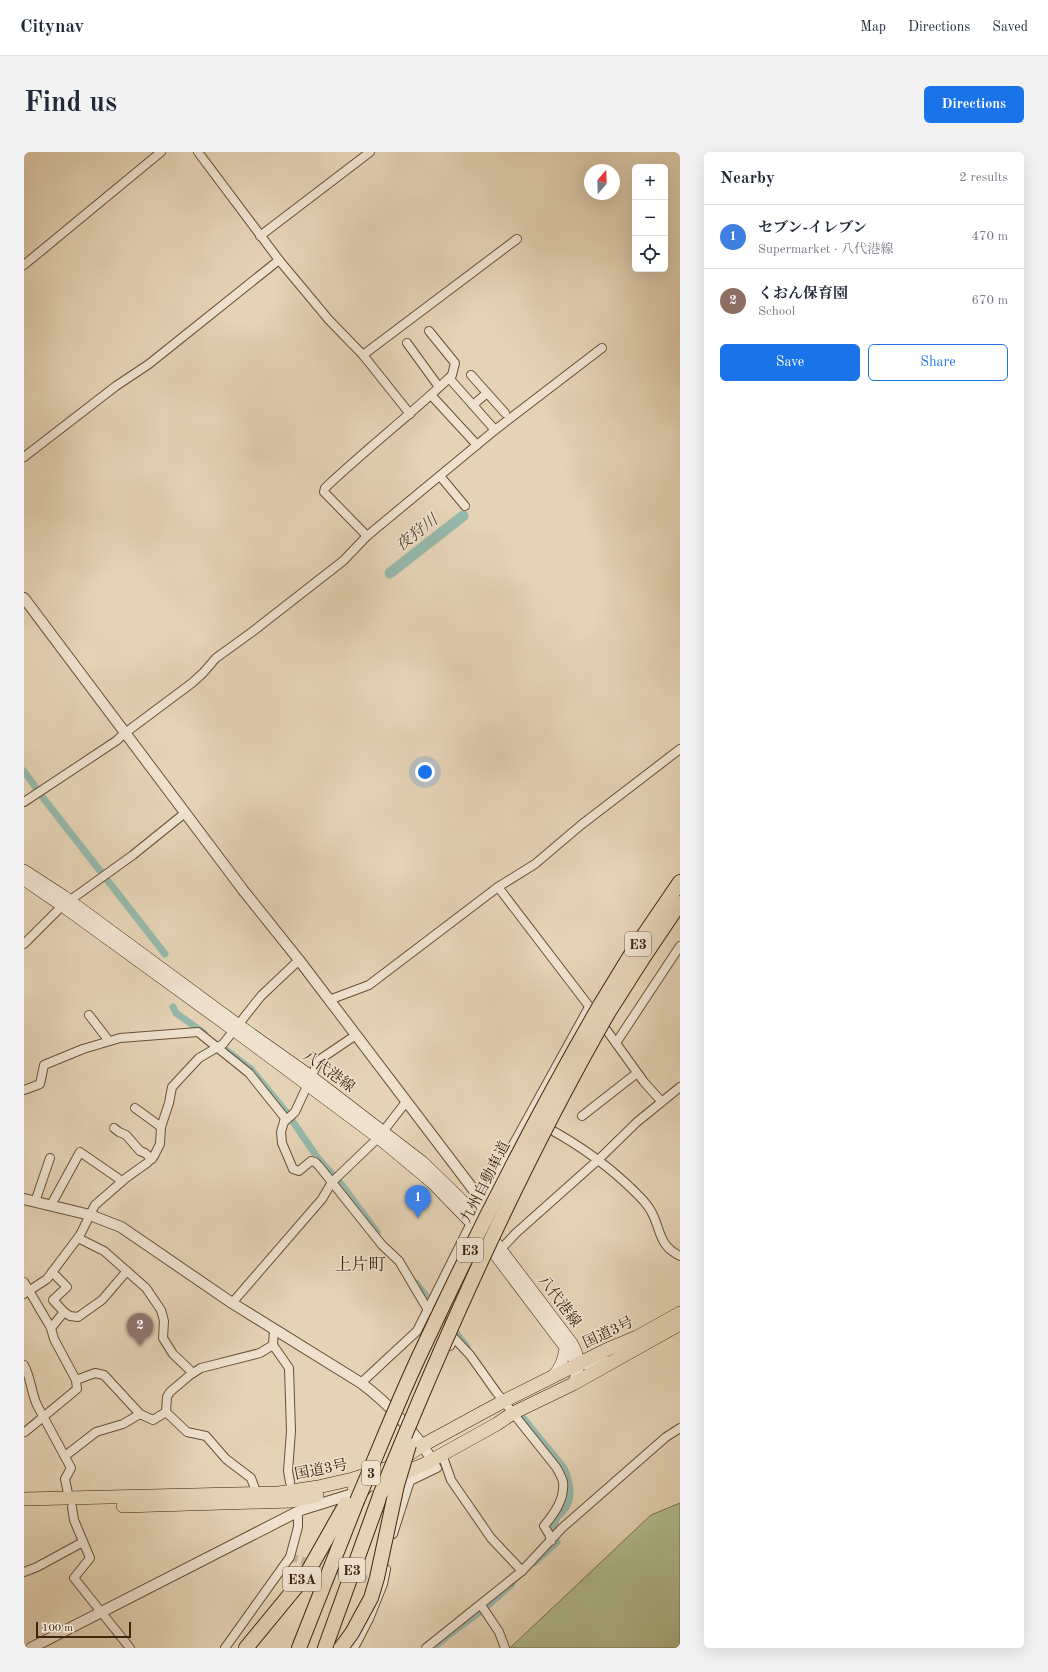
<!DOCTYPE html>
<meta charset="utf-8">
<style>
body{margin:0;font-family:"Old Standard TT","Noto Serif JP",serif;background:#f2f2f3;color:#1f2937}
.controls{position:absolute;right:12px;top:12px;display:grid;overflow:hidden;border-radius:6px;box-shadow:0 4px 16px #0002}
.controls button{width:36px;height:36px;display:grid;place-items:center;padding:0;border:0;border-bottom:1px solid #e0e1e3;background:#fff;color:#1f2937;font:20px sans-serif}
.compass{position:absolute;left:560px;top:12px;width:36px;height:36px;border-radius:50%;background:#fff;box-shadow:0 4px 16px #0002;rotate:19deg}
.scale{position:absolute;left:12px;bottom:10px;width:95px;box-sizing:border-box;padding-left:4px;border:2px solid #3e250c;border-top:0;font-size:11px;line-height:14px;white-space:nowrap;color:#3e250c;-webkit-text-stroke:3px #eee2cf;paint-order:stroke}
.you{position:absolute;left:401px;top:620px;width:14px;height:14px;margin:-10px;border:3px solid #fff;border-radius:50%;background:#1a73e8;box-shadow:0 0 0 6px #1a73e833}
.badge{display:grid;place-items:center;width:26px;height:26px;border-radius:50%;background:#1a73e8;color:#fff;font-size:13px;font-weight:700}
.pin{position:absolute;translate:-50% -33px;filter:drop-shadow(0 1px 2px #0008)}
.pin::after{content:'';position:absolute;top:21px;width:14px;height:12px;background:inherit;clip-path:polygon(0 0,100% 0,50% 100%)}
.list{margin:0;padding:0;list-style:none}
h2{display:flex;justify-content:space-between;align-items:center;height:52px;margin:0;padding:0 16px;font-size:17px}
h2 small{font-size:13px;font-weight:400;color:#747a83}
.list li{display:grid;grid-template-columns:26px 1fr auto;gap:12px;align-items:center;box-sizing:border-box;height:64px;padding:0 16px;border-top:1px solid #e0e1e3}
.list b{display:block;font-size:15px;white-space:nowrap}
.list p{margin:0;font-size:13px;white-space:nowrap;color:#747a83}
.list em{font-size:13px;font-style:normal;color:#747a83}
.actions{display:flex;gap:8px;padding:12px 16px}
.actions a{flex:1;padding:9px 0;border:1px solid #1a73e8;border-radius:6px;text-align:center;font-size:14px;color:#1a73e8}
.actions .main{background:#1a73e8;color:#fff}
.icon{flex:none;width:22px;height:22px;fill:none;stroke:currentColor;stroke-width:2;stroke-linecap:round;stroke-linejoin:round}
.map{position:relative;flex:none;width:656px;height:1496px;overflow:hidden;border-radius:6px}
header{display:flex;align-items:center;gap:24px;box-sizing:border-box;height:56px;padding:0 20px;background:#fff;border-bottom:1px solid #e0e1e3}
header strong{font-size:19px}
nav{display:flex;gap:22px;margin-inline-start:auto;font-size:14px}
.intro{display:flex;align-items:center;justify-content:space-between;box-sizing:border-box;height:96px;padding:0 24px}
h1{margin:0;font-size:28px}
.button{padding:10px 18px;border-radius:6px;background:#1a73e8;color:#fff;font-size:14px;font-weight:700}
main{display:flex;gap:24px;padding:0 24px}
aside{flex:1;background:#fff;border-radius:6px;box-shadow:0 4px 16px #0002}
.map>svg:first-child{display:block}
.green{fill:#b1bd90;stroke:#78714e}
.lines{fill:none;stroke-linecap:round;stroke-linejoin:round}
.canal{stroke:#96b8ac;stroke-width:7}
.river{stroke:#96b8ac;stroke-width:11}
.minor-tunnel{stroke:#c4b093;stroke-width:8;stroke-dasharray:8 4;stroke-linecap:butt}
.minor-casing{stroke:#685036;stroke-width:10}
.tertiary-casing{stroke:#685036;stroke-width:12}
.secondary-casing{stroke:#3e250c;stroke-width:12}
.trunk-casing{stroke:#3e250c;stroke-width:14}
.motorway-casing{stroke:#3e250c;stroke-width:16}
.minor{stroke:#eee2cf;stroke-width:8}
.tertiary{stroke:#eee2cf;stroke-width:10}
.secondary{stroke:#eee2cf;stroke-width:11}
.trunk{stroke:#e5d3b5;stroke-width:13}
.motorway{stroke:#e5d3b5;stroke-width:14}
.motorway-bridge-casing{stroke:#3e250c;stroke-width:16;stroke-linecap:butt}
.motorway-bridge{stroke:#e5d3b5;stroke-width:14}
.labels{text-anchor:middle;stroke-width:3;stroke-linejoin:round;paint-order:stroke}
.shield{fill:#eee2cf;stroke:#735e46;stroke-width:1}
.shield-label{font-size:14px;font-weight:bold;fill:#3e250c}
.street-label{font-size:15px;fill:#3e250c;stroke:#eee2cf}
.water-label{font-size:16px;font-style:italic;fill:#544a34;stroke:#eee2cf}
.quarter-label{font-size:17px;fill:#3e250c;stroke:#eee2cf}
</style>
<header>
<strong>Citynav</strong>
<nav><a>Map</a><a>Directions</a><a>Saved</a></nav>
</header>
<div class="intro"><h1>Find us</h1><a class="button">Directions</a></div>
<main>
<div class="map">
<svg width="656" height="1496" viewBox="0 0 656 1496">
<rect width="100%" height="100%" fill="#e5d3b5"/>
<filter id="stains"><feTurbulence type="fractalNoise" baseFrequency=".005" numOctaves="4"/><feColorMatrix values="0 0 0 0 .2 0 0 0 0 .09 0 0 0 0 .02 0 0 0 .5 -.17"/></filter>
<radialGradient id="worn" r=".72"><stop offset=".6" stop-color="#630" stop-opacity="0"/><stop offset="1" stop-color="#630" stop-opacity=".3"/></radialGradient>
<path class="green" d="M 656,1351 L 656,1496 L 486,1496 L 627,1363 Z"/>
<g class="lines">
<g class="canal">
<path d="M 0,619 L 20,647 L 141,802"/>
<path d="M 149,855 L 152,861 L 180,881"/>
<path d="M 202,898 L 227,917 L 263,961 L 293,1005 L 318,1033 L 353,1080"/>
<path d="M 392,1131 L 405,1148"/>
<path d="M 411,1154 L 443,1195"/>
<path d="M 500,1267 L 540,1316 C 546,1330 550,1345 540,1358 C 538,1361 535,1363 533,1365 C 531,1370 530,1376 528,1380"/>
<path d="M 510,1411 L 533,1390"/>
<path d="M 409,1496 L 422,1485 L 461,1456 L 488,1432"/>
</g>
<path class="river" d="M 366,421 L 439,364"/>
<path class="minor-tunnel" d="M 266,1405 L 354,1431"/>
<defs>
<g id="minor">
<path d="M 174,0 L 255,108 L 305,168 L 339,203 L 386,262"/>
<path d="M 236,84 L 346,0"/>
<path d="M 0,113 L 137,0"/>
<path d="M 405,179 L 431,211 L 428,223 L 425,226"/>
<path d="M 383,191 L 415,235"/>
<path d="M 339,203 L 493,87"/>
<path d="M 447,223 L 481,261"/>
<path d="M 407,243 L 453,293"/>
<path d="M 449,253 L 463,241"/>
<path d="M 0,305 L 92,234 L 125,212 L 255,108"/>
<path d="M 416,324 L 441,354"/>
<path d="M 343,384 L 300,340 L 301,336 C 341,298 385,264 425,226 L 471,278"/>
<path d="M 0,650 L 92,589 L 101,581 L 168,531 L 179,521 L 192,506 L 228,480 L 319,409 L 343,384 L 471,278 L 578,196"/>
<path d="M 474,735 L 568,858"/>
<path d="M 0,792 L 38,754 L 109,703 L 161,661"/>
<path d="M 305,848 L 345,833 L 474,735 L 511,712 L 557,673 L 656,597"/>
<path d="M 65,863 L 85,889"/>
<path d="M 576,869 L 620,930 L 637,949"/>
<path d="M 592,891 L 656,794"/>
<path d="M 0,938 L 16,932 L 20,913 L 59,897 L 96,886 L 174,880 L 225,921 L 261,966 L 257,980 L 258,991 L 269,1017 L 275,1019 L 287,1009 L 291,1010 L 295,1014 L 358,1093 L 375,1109 L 404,1158"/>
<path d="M 111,956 L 137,975"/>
<path d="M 558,964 L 613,921"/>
<path d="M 260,970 L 271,960 L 295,908 L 332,883"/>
<path d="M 520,974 C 554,992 589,1017 616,1045 C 621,1050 627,1058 630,1065 C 637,1082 637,1095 656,1104"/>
<path d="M 90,976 L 95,980 L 102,983 L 116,999 L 121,1001 L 128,1007"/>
<path d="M 11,1050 L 26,1006"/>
<path d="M 27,1053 L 56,1000 L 98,1029"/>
<path d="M 54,1086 L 80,1099 L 122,1136 L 137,1158 L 140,1169 L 139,1186 L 149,1202 L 169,1221"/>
<path d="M 477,1097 L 492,1081 L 574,1008 L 613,970 L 656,935"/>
<path d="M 28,1120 L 43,1135 L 29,1148 L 40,1160"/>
<path d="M 0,1130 L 27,1176 L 30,1187 L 52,1228 L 53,1237 L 1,1280"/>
<path d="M 0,1142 L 23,1127 L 56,1083 L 71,1053 L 102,1026 L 123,1011 L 130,1004 L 136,992 L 137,975 L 145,951 L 148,935 L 175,906 L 199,892 L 237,844 L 275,808"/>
<path d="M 208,1151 L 298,1047 L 308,1030 L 354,986 L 382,950"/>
<path d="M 27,1176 L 40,1160 L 46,1164 L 54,1165 L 78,1148 L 103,1119"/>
<path d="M 250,1178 L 249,1193 L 265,1216 L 267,1279 L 264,1319 L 266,1330"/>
<path d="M 426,1194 L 430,1186 L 446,1203 L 473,1241 L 532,1315 C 535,1320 538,1325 539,1330 C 541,1347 530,1362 520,1374 L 525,1382 L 527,1389"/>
<path d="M 0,1213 C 7,1226 7,1240 13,1253 L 47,1316 L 41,1327 L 45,1346"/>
<path d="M 52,1228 L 71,1221 L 80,1223 L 116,1262 L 129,1268 L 142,1260 L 143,1245 L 146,1240 L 166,1223 L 177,1216 L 236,1201 L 249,1193"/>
<path d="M 337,1231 L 393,1179 L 458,1049 L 565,855"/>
<path d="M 142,1260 L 163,1280 L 182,1284 L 202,1307 L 227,1326 L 233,1342"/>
<path d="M 418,1302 L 427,1328 L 467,1386 L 498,1419"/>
<path d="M 41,1304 L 72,1280 L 99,1272 L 116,1262"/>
<path d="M 48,1355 L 50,1368 L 66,1406 L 50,1426 L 106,1496"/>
<path d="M 369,1382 L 386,1329 L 413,1316 L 408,1308"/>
<path d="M 0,1420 L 13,1415 L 59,1390"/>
<path d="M 457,1453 L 475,1480 L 481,1496"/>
<path d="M 201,1496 L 266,1405 L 274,1375 L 274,1365"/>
<path d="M 330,1496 L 345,1467 L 359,1432 L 362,1417"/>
<path d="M 402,1496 L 498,1419 L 538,1376 L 642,1285 L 656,1276"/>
</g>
<g id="tertiary">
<path d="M 0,446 L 219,738 L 275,808 L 458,1049"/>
<path d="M 0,1047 L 66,1063 L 97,1075 L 208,1151 L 337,1231 C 364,1251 391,1280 408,1308"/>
<path d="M 7,1496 L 277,1358 L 341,1338"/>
</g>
<g id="secondary">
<path d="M 0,718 L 40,744 L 215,873 L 287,924 L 399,1010 L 445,1055 L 548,1191 C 557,1206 556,1217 549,1232"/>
<path d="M 0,728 L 38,754 L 209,878 L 354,986 L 408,1031 L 447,1071 L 549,1206 C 561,1215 570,1213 584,1210"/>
<path d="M 528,1225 C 536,1216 539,1209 541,1197"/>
</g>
<g id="trunk">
<path d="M 330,1336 L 354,1331 L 401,1312 L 473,1272 L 489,1261 L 549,1232 L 656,1172"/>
<path d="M 0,1347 L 255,1341 L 294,1335 L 329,1327 L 364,1316 L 399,1293 L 480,1249 L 582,1198 L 613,1185 L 656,1161"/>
<path d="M 99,1354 L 268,1349 L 293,1344"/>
</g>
<g id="motorway">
<path d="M 575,855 L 611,796 L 656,730"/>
<path d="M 584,861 L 621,803 L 656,751"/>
<path d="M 222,1496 L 282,1423 L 322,1352"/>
<path d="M 275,1496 L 333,1349"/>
<path d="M 301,1496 L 357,1341"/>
</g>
</defs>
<use href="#minor" class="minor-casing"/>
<use href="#tertiary" class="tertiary-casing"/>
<use href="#secondary" class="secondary-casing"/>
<use href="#trunk" class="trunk-casing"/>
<use href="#motorway" class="motorway-casing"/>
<use href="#minor" class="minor"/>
<use href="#tertiary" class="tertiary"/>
<use href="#secondary" class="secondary"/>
<use href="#trunk" class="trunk"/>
<use href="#motorway" class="motorway"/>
<defs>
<g id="motorway-bridge">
<path d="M 357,1341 C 424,1177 496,1015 584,861"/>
<path d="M 333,1349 C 355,1298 375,1246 399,1196 C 453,1080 511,966 575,855"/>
<path d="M 317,1496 L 328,1481 L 347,1446 L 353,1426 L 373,1333 L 385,1293"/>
</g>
</defs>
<use href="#motorway-bridge" class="motorway-bridge-casing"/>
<use href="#motorway-bridge" class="motorway-bridge"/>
</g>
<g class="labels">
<g class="shield">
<rect x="601" y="780" width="26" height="24" rx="3"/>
<rect x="433" y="1086" width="26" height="24" rx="3"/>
<rect x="338" y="1309" width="18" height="24" rx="3"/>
<rect x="315" y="1406" width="26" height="24" rx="3"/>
<rect x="259" y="1415" width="38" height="24" rx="3"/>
</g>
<g class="shield-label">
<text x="614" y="797">E3</text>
<text x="446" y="1103">E3</text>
<text x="347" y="1326">3</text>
<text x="328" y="1423">E3</text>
<text x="278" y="1432">E3A</text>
</g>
<g class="street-label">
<text transform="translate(305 919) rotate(36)" y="5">八代港線</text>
<text transform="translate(461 1030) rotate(-63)" y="5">九州自動車道</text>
<text transform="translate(536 1149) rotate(53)" y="5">八代港線</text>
<text transform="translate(584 1180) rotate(-25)" y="5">国道3号</text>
<text transform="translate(297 1317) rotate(-11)" y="5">国道3号</text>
</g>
<g class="water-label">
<text transform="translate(392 380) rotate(-38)" y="6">夜狩川</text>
</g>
<g class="quarter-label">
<text x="336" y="1118">上片町</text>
</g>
</g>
<rect width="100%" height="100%" filter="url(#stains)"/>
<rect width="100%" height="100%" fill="url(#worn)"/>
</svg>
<div class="controls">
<button>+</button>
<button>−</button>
<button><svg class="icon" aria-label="locate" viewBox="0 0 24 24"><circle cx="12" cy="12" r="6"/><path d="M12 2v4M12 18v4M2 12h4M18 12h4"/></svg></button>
</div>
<svg class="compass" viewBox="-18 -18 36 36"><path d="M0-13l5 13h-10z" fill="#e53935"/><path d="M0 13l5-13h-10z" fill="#747a83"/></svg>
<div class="scale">100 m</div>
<div class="you"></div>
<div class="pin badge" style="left:394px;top:1066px;background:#3f7fe0">1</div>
<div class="pin badge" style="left:116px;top:1194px;background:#8d6e63">2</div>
</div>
<aside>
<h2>Nearby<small>2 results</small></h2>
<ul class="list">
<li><span class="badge" style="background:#3f7fe0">1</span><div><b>セブン-イレブン</b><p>Supermarket · 八代港線</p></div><em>470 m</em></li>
<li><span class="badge" style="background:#8d6e63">2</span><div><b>くおん保育園</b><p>School</p></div><em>670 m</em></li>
</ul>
<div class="actions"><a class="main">Save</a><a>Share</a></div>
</aside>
</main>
